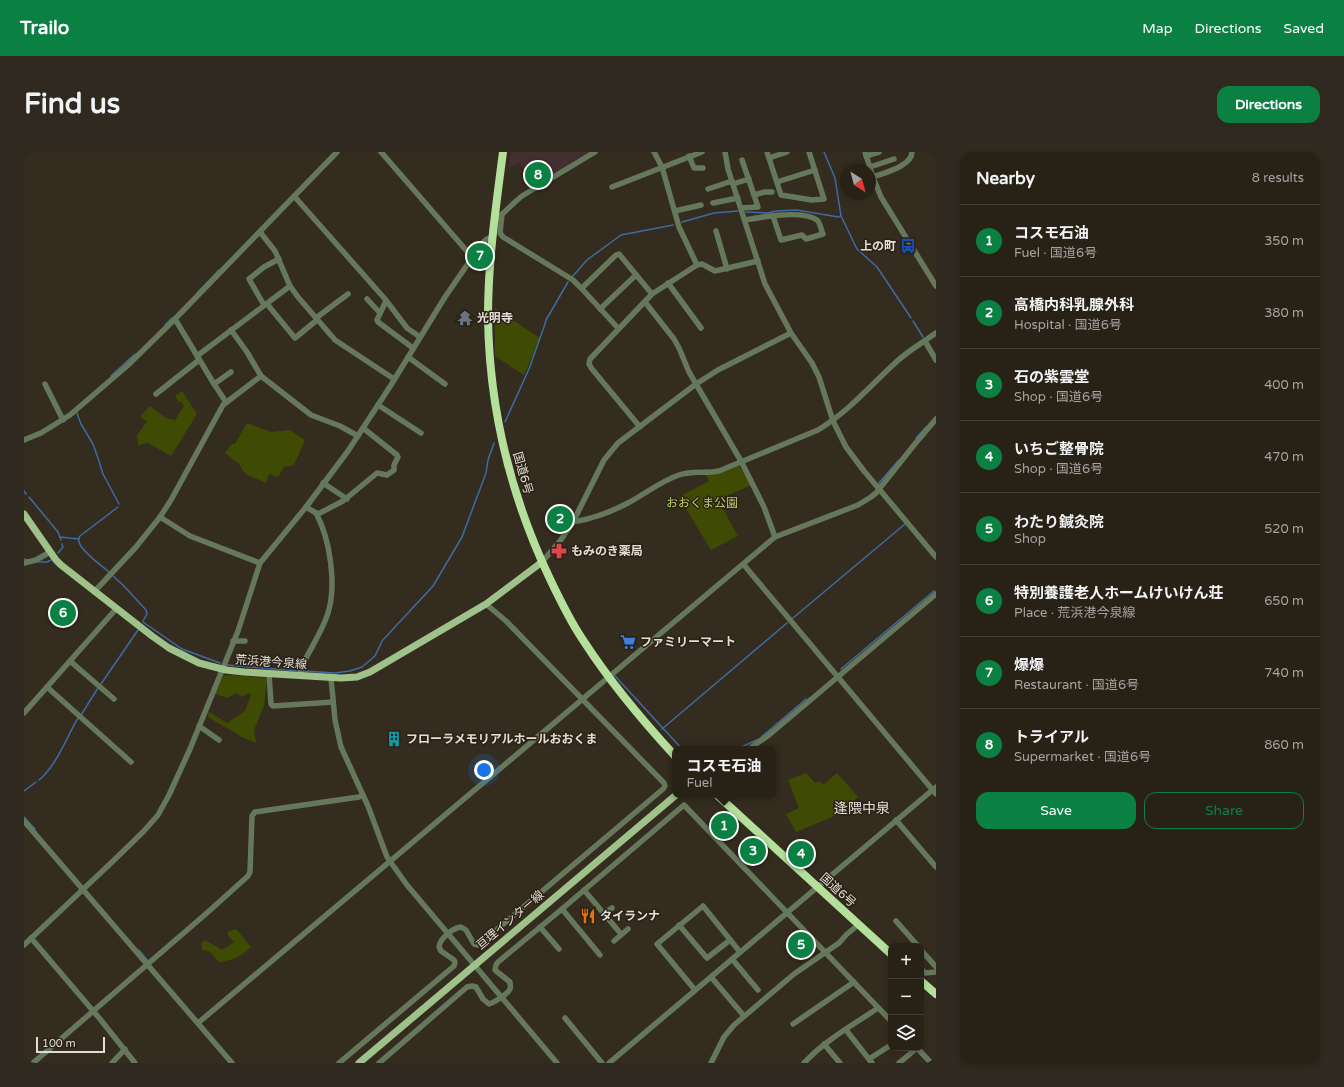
<!DOCTYPE html>
<meta charset="utf-8">
<style>
body{margin:0;font-family:"Varela Round","Noto Sans JP",sans-serif;background:#2f291f;color:#f1f3f6}
.controls{position:absolute;right:12px;bottom:12px;display:grid;overflow:hidden;border-radius:8px;box-shadow:0 2px 6px #0003}
.controls button{width:36px;height:36px;display:grid;place-items:center;padding:0;border:0;border-bottom:1px solid #433e35;background:#272116;color:#f1f3f6;font:20px sans-serif}
.compass{position:absolute;left:816px;top:12px;width:36px;height:36px;border-radius:50%;background:#272116;box-shadow:0 2px 6px #0003;rotate:144deg}
.scale{position:absolute;left:12px;bottom:10px;width:69px;box-sizing:border-box;padding-left:4px;border:2px solid #e2dcd4;border-top:0;font-size:11px;line-height:14px;white-space:nowrap;color:#e2dcd4;-webkit-text-stroke:3px #2a2215;paint-order:stroke}
.you{position:absolute;left:460px;top:618px;width:14px;height:14px;margin:-10px;border:3px solid #fff;border-radius:50%;background:#1a73e8;box-shadow:0 0 0 6px #1a73e833}
.badge{display:grid;place-items:center;width:26px;height:26px;border-radius:50%;background:#0b8043;color:#fff;font-size:13px;font-weight:700}
.pin{position:absolute;translate:-50% -50%;border:2px solid #fff;box-shadow:0 1px 4px #0006}
.popup{position:absolute;left:648px;top:594px;width:104px;height:52px;box-sizing:border-box;display:grid;place-content:center;border-radius:8px;background:#272116;filter:drop-shadow(0 1px 3px #0005);font-size:13px;white-space:nowrap;color:#a4a3a1}
.popup b{font-size:15px;color:#f1f3f6}
.popup::after{content:'';position:absolute;left:50%;top:100%;margin-left:-8px;border:8px solid transparent;border-top-color:#272116}
.list{margin:0;padding:0;list-style:none}
h2{display:flex;justify-content:space-between;align-items:center;height:52px;margin:0;padding:0 16px;font-size:17px}
h2 small{font-size:13px;font-weight:400;color:#a4a3a1}
.list li{display:grid;grid-template-columns:26px 1fr auto;gap:12px;align-items:center;box-sizing:border-box;height:72px;padding:0 16px;border-top:1px solid #433e35}
.list b{display:block;font-size:15px;white-space:nowrap}
.list p{margin:0;font-size:13px;white-space:nowrap;color:#a4a3a1}
.list em{font-size:13px;font-style:normal;color:#a4a3a1}
.actions{display:flex;gap:8px;padding:12px 16px}
.actions a{flex:1;padding:9px 0;border:1px solid #0b8043;border-radius:12px;text-align:center;font-size:14px;color:#0b8043}
.actions .main{background:#0b8043;color:#fff}
.icon{flex:none;width:22px;height:22px;fill:none;stroke:currentColor;stroke-width:2;stroke-linecap:round;stroke-linejoin:round}
.map{position:relative;flex:none;width:912px;height:911px;overflow:hidden;border-radius:12px}
header{display:flex;align-items:center;gap:24px;box-sizing:border-box;height:56px;padding:0 20px;background:#0b8043;color:#fff}
header strong{font-size:19px}
nav{display:flex;gap:22px;margin-inline-start:auto;font-size:14px}
.intro{display:flex;align-items:center;justify-content:space-between;box-sizing:border-box;height:96px;padding:0 24px}
h1{margin:0;font-size:28px}
.button{padding:10px 18px;border-radius:12px;background:#0b8043;color:#fff;font-size:14px;font-weight:700}
main{display:flex;gap:24px;padding:0 24px}
aside{flex:1;background:#272116;border-radius:12px;box-shadow:0 2px 6px #0003}
.map>svg:first-child{display:block}
.commercial{fill:#432e30}
.green{fill:#3f4b02}
.lines{fill:none;stroke-linecap:round;stroke-linejoin:round}
.stream{stroke:#3e6ba3;stroke-width:1.5}
.minor{stroke:#66785c;stroke-width:5.5}
.major{stroke:#9ec289;stroke-width:7}
.highway{stroke:#b4e09b;stroke-width:8}
.labels{text-anchor:middle;stroke-width:3;stroke-linejoin:round;paint-order:stroke}
.poi-label{font-size:12px;font-weight:bold;fill:#e2dcd4;stroke:#2a2215;text-anchor:start}
.street-label{font-size:12px;fill:#e2dcd4;stroke:#2a2215}
.park-label{font-size:12px;fill:#bbd169;stroke:#2a2215}
.quarter-label{font-size:14px;fill:#e2dcd4;stroke:#2a2215}
</style>
<header>
<strong>Trailo</strong>
<nav><a>Map</a><a>Directions</a><a>Saved</a></nav>
</header>
<div class="intro"><h1>Find us</h1><a class="button">Directions</a></div>
<main>
<div class="map">
<svg width="912" height="911" viewBox="0 0 912 911">
<rect width="100%" height="100%" fill="#342c1e"/>
<path class="commercial" d="M 487,0 L 566,0 L 509,36 L 501,24 L 502,23 L 495,11 L 484,17 Z"/>
<g class="green">
<path d="M 471,156 L 516,186 L 500,223 L 471,204 Z"/>
<path d="M 158,239 L 173,262 L 147,304 L 124,291 L 114,293 L 114,288 L 112,285 L 123,269 L 116,265 L 126,254 L 142,266 L 151,268 L 160,254 L 157,249 L 155,250 L 151,244 Z"/>
<path d="M 223,271 L 247,280 L 266,278 L 281,288 L 270,313 L 260,315 L 254,325 L 245,322 L 242,331 L 221,322 L 215,312 L 201,301 L 208,292 L 211,292 Z"/>
<path d="M 715,314 L 727,333 L 694,348 L 714,384 L 687,398 L 655,345 L 685,329 L 682,323 L 694,322 Z"/>
<path d="M 207,523 L 243,526 L 240,554 L 230,578 L 232,591 L 218,585 L 184,565 L 185,560 L 203,571 L 221,559 L 227,543 L 225,541 L 218,545 L 212,541 L 204,546 L 191,542 L 199,524 Z"/>
<path d="M 782,621 L 791,631 L 796,629 L 799,633 L 813,621 L 834,645 L 813,663 L 772,680 L 762,662 L 775,656 L 764,628 Z"/>
<path d="M 212,777 L 227,795 C 217,805 209,808 195,810 L 185,799 L 178,798 L 177,792 L 181,788 L 198,798 L 210,790 L 206,786 L 203,780 Z"/>
</g>
<g class="lines">
<g class="stream">
<path d="M 722,60 L 743,61 L 752,59 L 773,58 L 814,65 L 817,64 L 811,26 L 800,0"/>
<path d="M 817,64 L 833,97 L 853,115 L 887,166"/>
<path d="M 658,70 L 690,61 L 714,59"/>
<path d="M 548,125 L 563,108 L 597,83 L 649,73"/>
<path d="M 174,140 L 195,118"/>
<path d="M 889,169 L 899,185"/>
<path d="M 141,173 L 148,166"/>
<path d="M 87,224 L 111,202"/>
<path d="M 53,261 L 57,272 L 69,292 L 74,306 L 79,322 L 95,352"/>
<path d="M 481,270 L 505,217 L 521,172 L 522,168 L 544,130"/>
<path d="M 892,286 L 902,275"/>
<path d="M 854,332 L 875,308"/>
<path d="M 0,339 L 2,342"/>
<path d="M 5,345 L 34,380 L 37,388"/>
<path d="M 36,385 L 55,387"/>
<path d="M 34,401 L 39,395 L 38,392"/>
<path d="M 0,407 L 4,408"/>
<path d="M 15,410 L 23,410 L 27,408"/>
<path d="M 85,420 C 78,414 57,399 55,390 C 54,387 55,386 56,384 L 94,355"/>
<path d="M 89,424 L 99,433 L 122,458 L 123,462 L 119,469"/>
<path d="M 769,466 L 881,372"/>
<path d="M 119,470 L 158,497 L 196,511"/>
<path d="M 203,513 L 275,519"/>
<path d="M 817,517 L 910,439"/>
<path d="M 279,519 L 311,521 L 326,519 L 338,515 L 351,504 L 358,489 L 409,434 L 438,385 L 462,321 L 464,308 L 470,291"/>
<path d="M 591,524 L 658,597"/>
<path d="M 77,532 L 114,478"/>
<path d="M 57,563 L 74,536"/>
<path d="M 638,577 L 763,471"/>
<path d="M 713,597 L 735,587 L 782,547"/>
<path d="M 15,628 C 33,613 42,586 54,566"/>
<path d="M 0,639 L 12,630"/>
<path d="M 0,665 L 11,677"/>
<path d="M 115,798 L 124,809"/>
</g>
<g class="minor">
<path d="M 357,0 L 448,105"/>
<path d="M 630,0 L 638,15 L 655,75 L 673,113"/>
<path d="M 701,0 L 704,17 L 741,132 L 767,181 L 788,211 L 795,225 L 809,269 L 822,295 L 840,319 L 912,405"/>
<path d="M 743,0 L 757,43 L 788,48 L 800,47 L 785,0"/>
<path d="M 841,0 L 849,25 L 857,45 L 912,134"/>
<path d="M 665,4 L 670,16 L 679,16"/>
<path d="M 842,4 L 855,0"/>
<path d="M 745,6 L 763,0"/>
<path d="M 718,8 L 730,43 L 741,40 L 748,40"/>
<path d="M 846,15 L 870,7"/>
<path d="M 849,25 C 860,21 888,14 888,0"/>
<path d="M 753,30 L 791,18"/>
<path d="M 709,32 L 725,27"/>
<path d="M 588,35 L 678,0"/>
<path d="M 684,37 L 708,29"/>
<path d="M 270,44 L 361,147 L 383,176 L 396,185"/>
<path d="M 689,51 L 714,46"/>
<path d="M 717,56 L 734,55 L 730,43"/>
<path d="M 651,59 L 677,53"/>
<path d="M 478,62 L 476,81 L 479,85 L 549,128 L 558,137"/>
<path d="M 721,68 C 737,65 779,58 793,68 C 796,70 797,78 799,82 L 782,87 L 778,83 L 757,88 L 749,64"/>
<path d="M 469,71 L 491,50 L 498,44 L 571,0"/>
<path d="M 692,79 L 703,117"/>
<path d="M 236,80 L 251,99 L 266,134 L 274,145 L 311,188 L 370,227"/>
<path d="M 644,131 L 677,176"/>
<path d="M 343,147 L 356,161"/>
<path d="M 362,149 L 353,168 L 354,170 L 389,196"/>
<path d="M 621,150 L 650,187 L 655,196 L 665,220 L 717,309 L 740,355 L 751,385"/>
<path d="M 243,152 L 271,186 L 293,168"/>
<path d="M 240,153 L 225,127 L 240,115 L 255,107"/>
<path d="M 576,157 L 612,123"/>
<path d="M 292,166 L 324,142"/>
<path d="M 151,167 L 190,232 L 202,250"/>
<path d="M 594,176 L 558,137 L 560,134 L 592,103 L 595,102 L 628,142"/>
<path d="M 207,178 L 223,200 L 237,224"/>
<path d="M 901,189 L 912,208"/>
<path d="M 173,204 L 266,134"/>
<path d="M 384,205 L 421,232"/>
<path d="M 21,232 L 39,268"/>
<path d="M 190,232 L 207,220"/>
<path d="M 132,242 L 175,208"/>
<path d="M 354,253 L 397,281"/>
<path d="M 616,275 L 568,217 L 565,212 L 566,207 L 628,142 L 673,113 L 678,112 L 691,119 L 734,109"/>
<path d="M 0,288 L 17,281 L 46,263 L 103,214 L 151,167 L 313,0"/>
<path d="M 299,331 L 323,347"/>
<path d="M 282,355 L 294,362 L 319,349 L 353,321 L 363,323 L 370,318 L 370,313 L 374,305 L 373,303 L 339,276"/>
<path d="M 136,365 L 166,384 L 236,411"/>
<path d="M 549,370 C 567,367 587,360 604,351 C 621,342 637,329 655,323 C 668,318 681,322 695,319 L 794,278 C 824,260 845,235 870,212 C 882,200 898,191 912,181"/>
<path d="M 518,410 L 536,389 L 549,370 L 580,308 L 594,291 L 672,232 L 694,218 L 767,181"/>
<path d="M 0,411 L 12,408 L 26,400"/>
<path d="M 720,413 L 912,642"/>
<path d="M 70,440 L 112,395 L 136,365 L 147,348 L 199,253 L 237,224 L 287,263 L 316,274 L 334,284"/>
<path d="M 209,489 L 221,489"/>
<path d="M 46,509 L 90,547"/>
<path d="M 245,522 L 247,552 L 249,554 L 309,550"/>
<path d="M 276,523 L 278,514 C 286,497 298,480 304,461 C 313,433 306,387 292,361"/>
<path d="M 307,526 L 311,568 L 317,595 L 344,654 L 363,705 L 383,733 L 533,911"/>
<path d="M 23,535 L 107,610"/>
<path d="M 0,561 L 92,457"/>
<path d="M 175,574 L 195,588"/>
<path d="M 725,597 L 745,583 L 912,442"/>
<path d="M 872,668 L 912,715"/>
<path d="M 0,669 L 208,911"/>
<path d="M 560,738 L 597,782"/>
<path d="M 538,757 L 576,803"/>
<path d="M 580,762 L 588,756"/>
<path d="M 872,769 L 894,794"/>
<path d="M 655,773 L 683,806 L 706,788"/>
<path d="M 516,775 L 535,797"/>
<path d="M 7,786 L 76,867 L 111,911"/>
<path d="M 590,789 L 604,777"/>
<path d="M 0,793 L 87,711 L 119,680 L 134,663 L 145,643 L 166,597 L 214,479 L 236,411 L 282,355 L 324,299 L 367,233 L 421,145 L 459,90 L 463,87 L 468,85"/>
<path d="M 897,798 L 912,815"/>
<path d="M 708,807 L 734,838"/>
<path d="M 897,817 L 901,821 L 912,820"/>
<path d="M 687,825 L 720,864"/>
<path d="M 671,838 L 633,792 L 679,754 L 716,800"/>
<path d="M 541,866 L 578,911"/>
<path d="M 174,871 L 751,385 L 834,353 L 847,345 L 852,341 L 890,293 L 912,267"/>
<path d="M 769,872 L 830,830"/>
<path d="M 822,878 L 848,911"/>
<path d="M 800,892 L 816,911"/>
<path d="M 893,896 L 907,911"/>
<path d="M 845,907 L 867,893"/>
<path d="M 9,911 L 184,760 L 224,724 L 226,720 L 228,664 L 231,660 L 335,645 L 339,643"/>
<path d="M 88,911 L 101,897"/>
<path d="M 315,911 L 430,814 L 431,810 L 430,808 L 417,799 L 415,795 C 416,786 429,776 437,775 L 442,778 L 450,792 L 454,793 L 457,791 L 639,637 L 641,634 L 640,631 L 482,469 L 462,452"/>
<path d="M 355,911 L 443,835 L 448,834 L 452,835 L 459,847 L 465,852 C 469,851 484,842 486,837 C 487,835 486,833 486,830 L 471,818 L 472,813 L 474,810 L 538,757 L 660,653 L 867,869"/>
<path d="M 585,911 L 912,635"/>
<path d="M 687,911 L 700,885 L 710,873 L 770,822 L 815,791 L 822,783 L 835,772"/>
<path d="M 780,911 C 800,889 829,873 854,856"/>
<path d="M 875,911 L 893,896"/>
</g>
<g class="major">
<path d="M 0,362 L 32,408 L 37,413 L 128,484 L 145,496 L 175,511 L 202,518 L 220,520 L 317,526 L 333,525 L 346,520 L 462,452 L 518,410"/>
<path d="M 335,911 L 652,643"/>
</g>
<g class="highway">
<path d="M 479,0 C 472,54 464,109 464,164 C 465,255 487,345 526,427 C 536,448 546,469 559,488 C 586,530 617,567 651,604"/>
<path d="M 693,643 L 867,802"/>
<path d="M 897,829 L 912,842"/>
</g>
</g>
<defs>
<symbol id="bus-bare" viewBox="-9 -9 18 18"><path d="M-5-6H5V4H4V6H2V4H-2V6H-4V4H-5ZM-3.5-4V0h7V-4ZM-3.5 1.2v1.5H-2V1.2ZM2 1.2v1.5H3.5V1.2Z" fill="#1a4fb4" stroke="#2a2215" stroke-width="2.5" paint-order="stroke"/></symbol>
<symbol id="temple-bare" viewBox="-9 -9 18 18"><path d="M0-6L5-2H3V0L6.5 2.5H4V6H1.5V3h-3V6H-4V2.5H-6.5L-3 0V-2H-5Z" fill="#6b7280" stroke="#2a2215" stroke-width="2.5" paint-order="stroke"/></symbol>
<symbol id="pharmacy-bare" viewBox="-9 -9 18 18"><path d="M-2-6h4v4h4v4h-4v4h-4v-4h-4v-4h4Z" fill="#e0444e" stroke="#2a2215" stroke-width="2.5" paint-order="stroke"/></symbol>
<symbol id="supermarket-bare" viewBox="-9 -9 18 18"><path d="M-6-5.5h2.5l.6 2H6L4.5 2H-2.5L-4.4-4H-6ZM-1.5 3.2a1.3 1.3 0 1 0 .1 0ZM3 3.2a1.3 1.3 0 1 0 .1 0Z" fill="#3f7fe0" stroke="#2a2215" stroke-width="2.5" paint-order="stroke"/></symbol>
<symbol id="building-bare" viewBox="-9 -9 18 18"><path d="M-4-6H4V6H1V3H-1V6H-4ZM-2.5-4.3h1.7v1.8h-1.7ZM.8-4.3h1.7v1.8H.8ZM-2.5-1h1.7V.8h-1.7ZM.8-1h1.7V.8H.8Z" fill="#0f9aa8" stroke="#2a2215" stroke-width="2.5" paint-order="stroke"/></symbol>
<symbol id="restaurant-bare" viewBox="-9 -9 18 18"><path d="M-5-6h1v4h1v-4h1v4h1v-4h1v5L-1.5 .5V6h-2V.5L-5-1ZM5-6V6H3V1.5H1.5Q1.5-4 5-6Z" fill="#e8710a" stroke="#2a2215" stroke-width="2.5" paint-order="stroke"/></symbol>
</defs>
<g fill-rule="evenodd">
<use href="#bus-bare" x="873" y="83" width="22" height="22"/>
<use href="#temple-bare" x="430" y="155" width="22" height="22"/>
<use href="#pharmacy-bare" x="524" y="388" width="22" height="22"/>
<use href="#supermarket-bare" x="593" y="479" width="22" height="22"/>
<use href="#building-bare" x="359" y="576" width="22" height="22"/>
<use href="#restaurant-bare" x="553" y="753" width="22" height="22"/>
</g>
<g class="labels">
<g class="poi-label">
<text x="872" y="98" text-anchor="end">上の町</text>
<text x="453" y="170">光明寺</text>
<text x="547" y="403">もみのき薬局</text>
<text x="616" y="494">ファミリーマート</text>
<text x="382" y="591">フローラメモリアルホールおおくま</text>
<text x="576" y="768">タイランナ</text>
</g>
<g class="street-label">
<text transform="translate(499 321) rotate(74)" y="4">国道6号</text>
<text transform="translate(247 510) rotate(4)" y="4">荒浜港今泉線</text>
<text transform="translate(814 738) rotate(42)" y="4">国道6号</text>
<text transform="translate(486 768) rotate(-40)" y="4">亘理インター線</text>
</g>
<g class="park-label">
<text x="678" y="355">おおくま公園</text>
</g>
<g class="quarter-label">
<text x="838" y="661">逢隈中泉</text>
</g>
</g>
</svg>
<div class="controls">
<button>+</button>
<button>−</button>
<button><svg class="icon" aria-label="layers" viewBox="0 0 24 24"><path d="M12 4l9 5-9 5-9-5zM3 14l9 5 9-5"/></svg></button>
</div>
<svg class="compass" viewBox="-18 -18 36 36"><path d="M0-13l5 13h-10z" fill="#e53935"/><path d="M0 13l5-13h-10z" fill="#a4a3a1"/></svg>
<div class="scale">100 m</div>
<div class="you"></div>
<div class="pin badge" style="left:700px;top:674px">1</div>
<div class="popup"><b>コスモ石油</b>Fuel</div>
<div class="pin badge" style="left:536px;top:367px">2</div>
<div class="pin badge" style="left:729px;top:699px">3</div>
<div class="pin badge" style="left:777px;top:702px">4</div>
<div class="pin badge" style="left:777px;top:793px">5</div>
<div class="pin badge" style="left:39px;top:461px">6</div>
<div class="pin badge" style="left:456px;top:104px">7</div>
<div class="pin badge" style="left:514px;top:23px">8</div>
</div>
<aside>
<h2>Nearby<small>8 results</small></h2>
<ul class="list">
<li><span class="badge">1</span><div><b>コスモ石油</b><p>Fuel · 国道6号</p></div><em>350 m</em></li>
<li><span class="badge">2</span><div><b>高橋内科乳腺外科</b><p>Hospital · 国道6号</p></div><em>380 m</em></li>
<li><span class="badge">3</span><div><b>石の紫雲堂</b><p>Shop · 国道6号</p></div><em>400 m</em></li>
<li><span class="badge">4</span><div><b>いちご整骨院</b><p>Shop · 国道6号</p></div><em>470 m</em></li>
<li><span class="badge">5</span><div><b>わたり鍼灸院</b><p>Shop</p></div><em>520 m</em></li>
<li><span class="badge">6</span><div><b>特別養護老人ホームけいけん荘</b><p>Place · 荒浜港今泉線</p></div><em>650 m</em></li>
<li><span class="badge">7</span><div><b>爆爆</b><p>Restaurant · 国道6号</p></div><em>740 m</em></li>
<li><span class="badge">8</span><div><b>トライアル</b><p>Supermarket · 国道6号</p></div><em>860 m</em></li>
</ul>
<div class="actions"><a class="main">Save</a><a>Share</a></div>
</aside>
</main>
